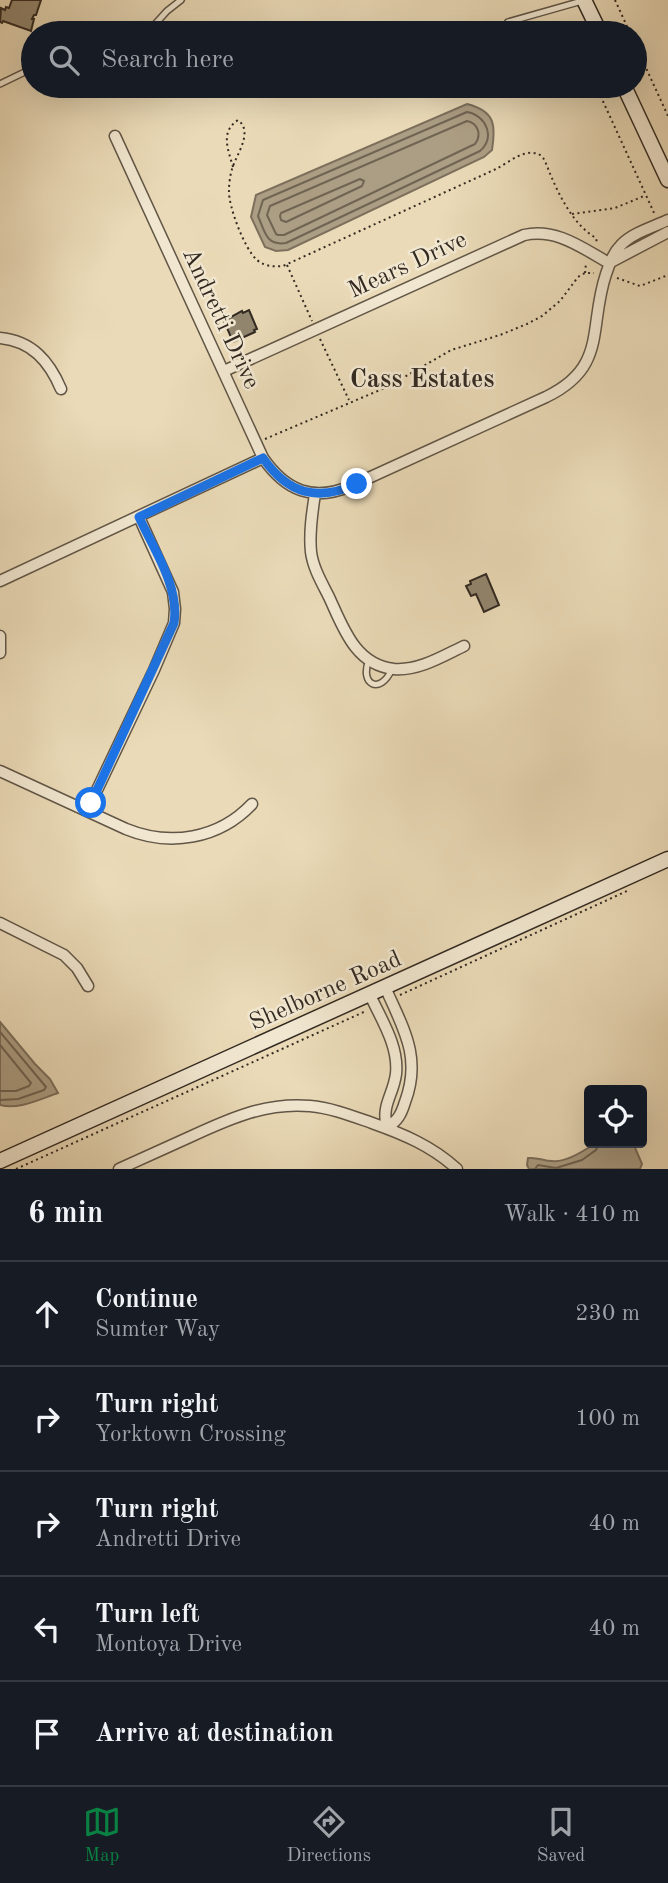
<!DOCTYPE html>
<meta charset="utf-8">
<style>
:root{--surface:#171b24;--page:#20242c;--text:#f1f3f6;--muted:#9ea1a6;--line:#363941;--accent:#0b8043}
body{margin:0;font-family:"Old Standard TT",serif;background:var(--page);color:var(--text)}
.controls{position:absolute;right:21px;bottom:21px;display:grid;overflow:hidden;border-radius:7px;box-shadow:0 7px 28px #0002}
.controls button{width:63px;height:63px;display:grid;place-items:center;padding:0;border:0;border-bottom:2px solid var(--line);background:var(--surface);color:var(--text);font:35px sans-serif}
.stop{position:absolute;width:21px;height:21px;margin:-16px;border:5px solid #1a73e8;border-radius:50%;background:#fff}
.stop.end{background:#1a73e8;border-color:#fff;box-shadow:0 2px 7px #0008}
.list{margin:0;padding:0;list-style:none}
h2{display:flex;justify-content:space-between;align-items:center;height:91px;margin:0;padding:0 28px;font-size:30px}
h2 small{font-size:23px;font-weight:400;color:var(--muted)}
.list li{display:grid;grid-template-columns:46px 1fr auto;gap:21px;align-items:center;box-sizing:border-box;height:105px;padding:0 28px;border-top:2px solid var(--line)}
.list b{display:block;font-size:26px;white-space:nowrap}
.list p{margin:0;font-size:23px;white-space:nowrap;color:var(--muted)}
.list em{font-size:23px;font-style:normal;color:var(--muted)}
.icon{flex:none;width:38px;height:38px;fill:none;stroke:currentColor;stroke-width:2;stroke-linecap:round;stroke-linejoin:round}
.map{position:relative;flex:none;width:668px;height:1169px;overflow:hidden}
.search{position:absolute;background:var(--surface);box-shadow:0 7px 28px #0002;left:21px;right:21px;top:21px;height:77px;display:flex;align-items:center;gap:18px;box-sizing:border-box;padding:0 24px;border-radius:38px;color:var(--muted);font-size:26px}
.sheet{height:616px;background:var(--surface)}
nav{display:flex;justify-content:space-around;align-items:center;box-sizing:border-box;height:98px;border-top:2px solid var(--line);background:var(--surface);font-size:19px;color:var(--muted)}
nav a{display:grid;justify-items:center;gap:4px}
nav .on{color:var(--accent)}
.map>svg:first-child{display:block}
.water{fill:#ac9e84;stroke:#7c705d;stroke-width:2}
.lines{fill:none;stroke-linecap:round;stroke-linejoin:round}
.shore{stroke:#706453;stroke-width:2}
.building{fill:#92866f;stroke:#332a22;stroke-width:2}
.lane-casing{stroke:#615647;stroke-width:8}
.street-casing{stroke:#615647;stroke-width:13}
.secondary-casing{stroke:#332a22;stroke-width:17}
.path{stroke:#332a22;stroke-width:2;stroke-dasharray:2 3.5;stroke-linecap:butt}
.lane{stroke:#f1e7d0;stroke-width:5}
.street{stroke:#f1e7d0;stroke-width:10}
.secondary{stroke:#f1e7d0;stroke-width:14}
.route{stroke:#1a73e8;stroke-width:9}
.labels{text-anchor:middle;stroke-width:5;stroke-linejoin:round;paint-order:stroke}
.street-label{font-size:24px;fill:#332a22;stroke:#f1e7d0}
.neighbourhood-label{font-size:26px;font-weight:bold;fill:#332a22;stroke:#f1e7d0}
</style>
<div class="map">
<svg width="668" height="1169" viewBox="0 0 668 1169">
<rect width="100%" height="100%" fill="#eadab7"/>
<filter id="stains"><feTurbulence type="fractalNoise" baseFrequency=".00286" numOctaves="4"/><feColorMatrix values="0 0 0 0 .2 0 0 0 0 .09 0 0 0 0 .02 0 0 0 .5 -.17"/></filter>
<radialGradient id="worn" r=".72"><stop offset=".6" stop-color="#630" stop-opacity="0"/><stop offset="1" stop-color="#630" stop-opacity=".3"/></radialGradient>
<path class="water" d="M467 104C495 111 496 125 492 150L484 157 288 250 276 251 265 247 251 217 256 195Z
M0 1022 35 1064 50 1079 58 1093C40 1099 19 1110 0 1105Z
M596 1143H633L642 1164 640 1169H529L527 1165 528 1158C539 1157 543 1161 552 1161 566 1163 585 1150 596 1143Z"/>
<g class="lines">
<path class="shore" d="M467 112C486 115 496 138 480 151L286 243C266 246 265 232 258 216L263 200Z
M467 121C478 123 482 135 475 144L284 235H278L276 234 267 215 270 206Z
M360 179 364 181 362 186 286 222 281 220 280 216 281 213Z
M0 1032 46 1087 44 1090 18 1099 0 1100
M0 1045 31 1083 29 1086 16 1091H0
M535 1169 538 1165 556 1168 582 1160 596 1150 599 1143"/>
</g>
<path class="building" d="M12 0H41L36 15H34L32 19H34L31 31 3 21 2 23 0 22 1 8 5 10 6 7 9 8Z
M249 310 257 329 254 330 255 332 233 342 224 321 242 311 243 313Z
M486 574 499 605 484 612 476 594 471 596 466 586 471 584 470 581Z"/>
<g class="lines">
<defs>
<path id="lane" d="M508 22 582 1
M147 33 167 11 181 0
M0 84 33 68
M369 660C359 684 380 696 392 669"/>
<path id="street" d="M115 136 263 458C286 491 313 502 351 486L546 397C608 367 588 328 606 274 610 263 613 253 621 245 632 233 653 227 668 220
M609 263 668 232
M0 338C32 341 49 361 61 389
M224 371 524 235C557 228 582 248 609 263
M315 494C312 513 309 533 311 552 313 568 322 583 329 597 343 627 355 665 394 669 419 671 443 656 464 646
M0 581 263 458
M0 636V653
M0 771 126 829C170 847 219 839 252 804
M87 811 154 670 174 623 175 609 173 592 139 517
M0 923 64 955 77 968 88 986
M385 987C403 1028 422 1057 405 1102 401 1115 398 1120 387 1128
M370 995C381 1019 399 1046 396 1074 393 1096 381 1105 387 1128
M119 1169C143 1158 168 1147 192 1136 231 1118 267 1102 310 1106 332 1108 352 1116 372 1123 403 1134 432 1146 457 1169"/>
<path id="secondary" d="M584 0 600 33
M624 86 668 180
M0 1161 668 859"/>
</defs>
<use href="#lane" class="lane-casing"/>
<use href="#street" class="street-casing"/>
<use href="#secondary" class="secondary-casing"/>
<path class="path" d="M615 0 630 33
M570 29 572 33
M635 44 668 116
M596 86 655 215
M233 167C228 149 220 132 238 120 254 132 236 155 232 169 230 176 229 184 229 190 228 206 245 250 257 260 264 266 273 267 283 266L496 169C510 162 526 146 542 156 546 162 548 169 551 176 561 199 574 225 596 238L597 243
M572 214 615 208 644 196
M287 265 312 321
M585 273 586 263
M617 278 640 286 668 275
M320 339 349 400
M265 439 387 387 451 350 500 335 527 324 542 316 560 301 578 277 585 273H594
M400 995 627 891
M16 1169 366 1011"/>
<use href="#lane" class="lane"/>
<use href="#street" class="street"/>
<use href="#secondary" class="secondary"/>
</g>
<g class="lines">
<path class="route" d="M91 803 174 623C180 587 153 548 139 517L263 458C288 494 317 502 357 484"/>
</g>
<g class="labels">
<g class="street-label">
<text transform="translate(407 264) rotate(-25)" y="8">Mears Drive</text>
<text transform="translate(222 318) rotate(65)" y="8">Andretti Drive</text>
<text transform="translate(325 990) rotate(-24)" y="8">Shelborne Road</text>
</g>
<g class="neighbourhood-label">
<text x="422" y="387">Cass Estates</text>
</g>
</g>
<rect width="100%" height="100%" filter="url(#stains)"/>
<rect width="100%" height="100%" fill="url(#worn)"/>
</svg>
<div class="controls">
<button><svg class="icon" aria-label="locate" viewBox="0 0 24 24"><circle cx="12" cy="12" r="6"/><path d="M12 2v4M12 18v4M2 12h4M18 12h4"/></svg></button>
</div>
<div class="stop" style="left:91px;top:803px"></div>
<div class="stop end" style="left:357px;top:484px"></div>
<div class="search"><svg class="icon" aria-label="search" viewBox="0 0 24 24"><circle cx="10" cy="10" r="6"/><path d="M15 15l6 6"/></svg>Search here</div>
</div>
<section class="sheet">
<h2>6 min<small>Walk · 410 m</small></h2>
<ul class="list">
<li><svg class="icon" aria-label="ahead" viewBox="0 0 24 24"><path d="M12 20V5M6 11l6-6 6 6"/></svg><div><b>Continue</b><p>Sumter Way</p></div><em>230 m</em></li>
<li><svg class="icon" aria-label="right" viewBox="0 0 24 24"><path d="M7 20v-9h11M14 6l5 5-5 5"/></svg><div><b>Turn right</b><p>Yorktown Crossing</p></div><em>100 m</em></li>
<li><svg class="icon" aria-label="right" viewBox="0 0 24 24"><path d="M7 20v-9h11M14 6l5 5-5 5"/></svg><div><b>Turn right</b><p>Andretti Drive</p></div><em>40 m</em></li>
<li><svg class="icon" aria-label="left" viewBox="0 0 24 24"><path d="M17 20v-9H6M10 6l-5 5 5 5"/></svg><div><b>Turn left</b><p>Montoya Drive</p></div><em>40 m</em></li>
<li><svg class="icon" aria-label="arrive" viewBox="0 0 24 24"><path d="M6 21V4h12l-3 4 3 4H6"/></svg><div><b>Arrive at destination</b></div></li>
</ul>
</section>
<nav>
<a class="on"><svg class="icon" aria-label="map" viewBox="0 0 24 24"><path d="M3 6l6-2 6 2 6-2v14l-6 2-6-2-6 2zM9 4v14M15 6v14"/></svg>Map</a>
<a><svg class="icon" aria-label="directions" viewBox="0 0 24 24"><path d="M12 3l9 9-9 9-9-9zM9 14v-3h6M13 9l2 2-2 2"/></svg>Directions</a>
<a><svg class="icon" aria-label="saved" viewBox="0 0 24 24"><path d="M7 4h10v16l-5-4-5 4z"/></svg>Saved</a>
</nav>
